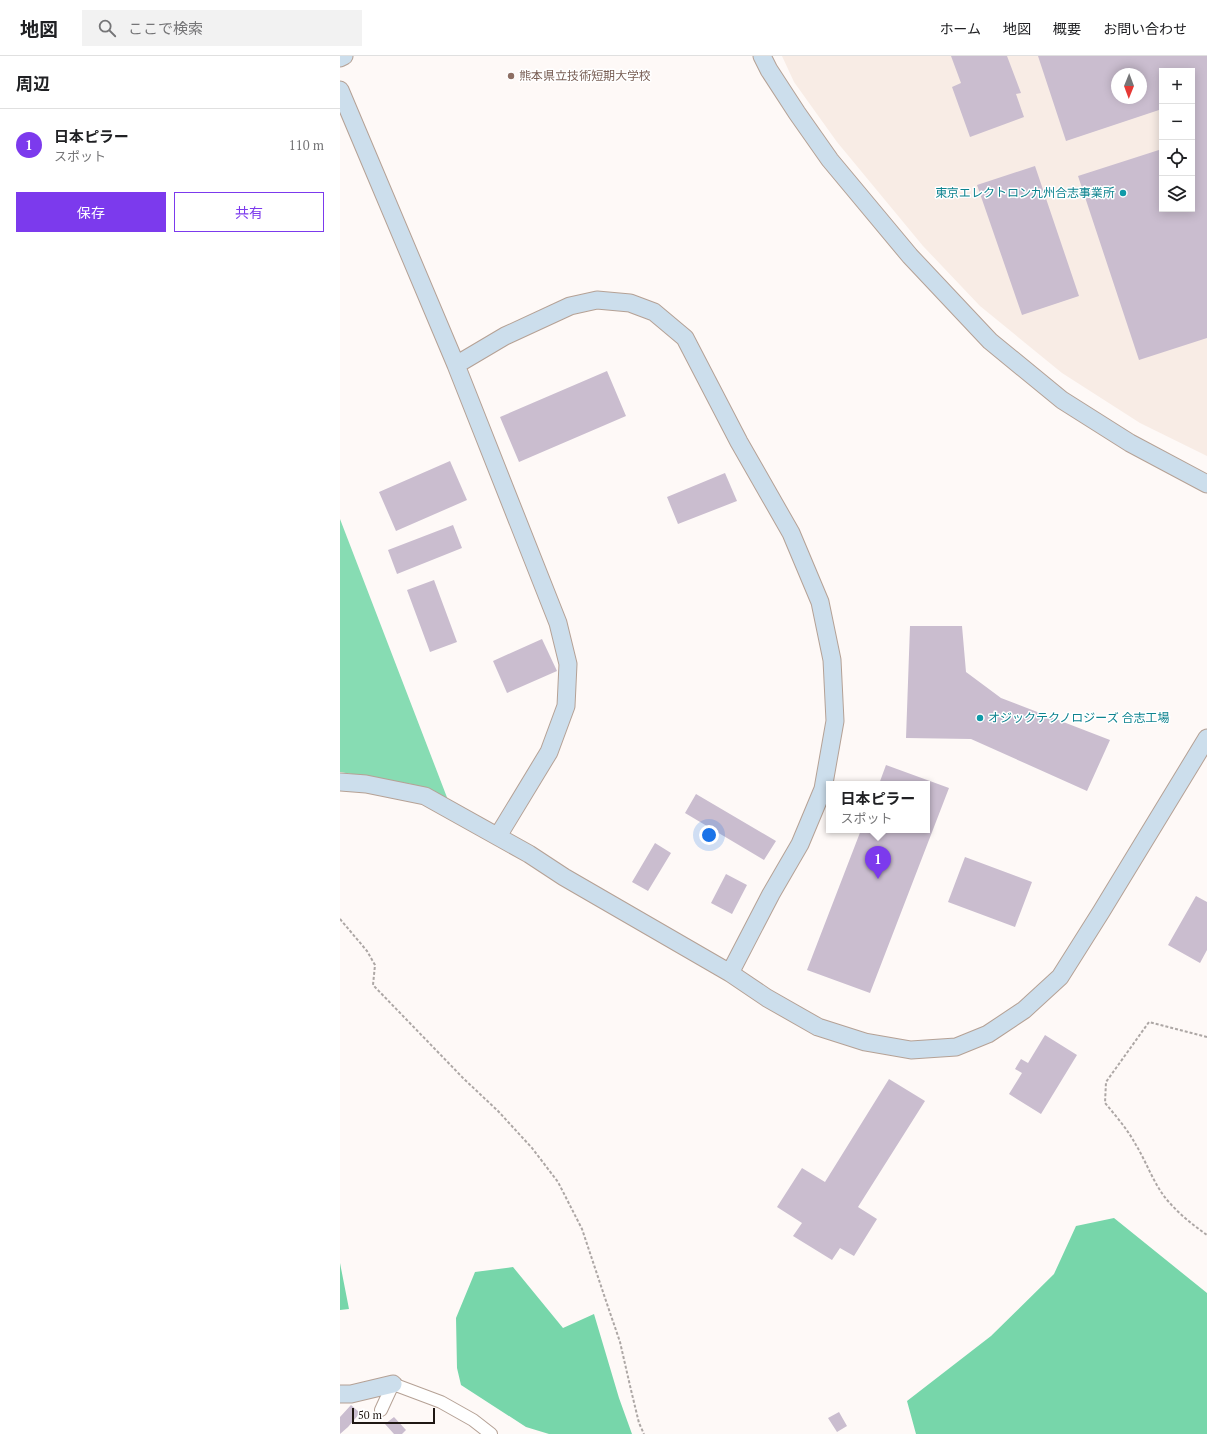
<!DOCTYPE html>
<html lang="ja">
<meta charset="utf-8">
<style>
:root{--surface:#fff;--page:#f2f2f2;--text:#202124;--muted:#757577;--line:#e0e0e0;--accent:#7c3aed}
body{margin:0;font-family:"PT Serif","Noto Sans JP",serif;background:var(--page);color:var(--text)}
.controls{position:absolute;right:12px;top:12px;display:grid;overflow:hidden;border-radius:0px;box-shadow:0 2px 10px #0003}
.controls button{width:36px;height:36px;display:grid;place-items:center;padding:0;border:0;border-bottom:1px solid var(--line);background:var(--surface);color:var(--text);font:20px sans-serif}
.compass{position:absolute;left:771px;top:12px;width:36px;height:36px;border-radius:50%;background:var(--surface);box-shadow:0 2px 10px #0003;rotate:181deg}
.scale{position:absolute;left:12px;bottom:10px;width:83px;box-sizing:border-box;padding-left:4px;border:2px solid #1f1713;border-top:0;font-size:11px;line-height:14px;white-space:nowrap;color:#1f1713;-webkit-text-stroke:3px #fff;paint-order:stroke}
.you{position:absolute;left:369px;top:779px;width:14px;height:14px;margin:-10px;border:3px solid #fff;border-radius:50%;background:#1a73e8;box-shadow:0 0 0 6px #1a73e833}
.badge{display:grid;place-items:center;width:26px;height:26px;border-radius:50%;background:var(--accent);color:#fff;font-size:13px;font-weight:700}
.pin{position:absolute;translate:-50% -33px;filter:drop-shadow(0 1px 2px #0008)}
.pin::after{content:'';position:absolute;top:21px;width:14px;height:12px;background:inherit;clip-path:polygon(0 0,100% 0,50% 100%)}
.popup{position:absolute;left:486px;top:725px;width:104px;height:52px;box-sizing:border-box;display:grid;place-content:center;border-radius:0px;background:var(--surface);filter:drop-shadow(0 1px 3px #0005);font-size:13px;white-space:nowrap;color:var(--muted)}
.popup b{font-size:15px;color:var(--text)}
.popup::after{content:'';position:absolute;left:50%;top:100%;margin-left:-8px;border:8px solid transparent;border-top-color:var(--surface)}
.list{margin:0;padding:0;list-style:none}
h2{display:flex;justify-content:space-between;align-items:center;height:52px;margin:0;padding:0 16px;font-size:17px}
h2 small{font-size:13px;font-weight:400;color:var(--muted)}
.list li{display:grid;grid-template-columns:26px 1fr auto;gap:12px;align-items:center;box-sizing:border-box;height:72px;padding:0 16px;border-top:1px solid var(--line)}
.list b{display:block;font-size:15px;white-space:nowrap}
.list p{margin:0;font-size:13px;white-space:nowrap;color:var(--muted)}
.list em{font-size:13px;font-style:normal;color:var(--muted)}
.actions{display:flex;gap:8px;padding:12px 16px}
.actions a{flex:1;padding:9px 0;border:1px solid var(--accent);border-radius:0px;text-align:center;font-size:14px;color:var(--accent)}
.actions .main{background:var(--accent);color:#fff}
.icon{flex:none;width:22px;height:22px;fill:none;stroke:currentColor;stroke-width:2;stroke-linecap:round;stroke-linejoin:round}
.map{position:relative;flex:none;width:867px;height:1378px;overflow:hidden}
header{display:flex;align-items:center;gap:24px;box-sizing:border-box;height:56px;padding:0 20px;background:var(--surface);border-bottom:1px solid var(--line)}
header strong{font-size:19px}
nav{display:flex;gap:22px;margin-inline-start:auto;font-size:14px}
.search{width:280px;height:36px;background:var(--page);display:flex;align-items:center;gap:10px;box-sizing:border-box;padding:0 14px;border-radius:0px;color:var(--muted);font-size:15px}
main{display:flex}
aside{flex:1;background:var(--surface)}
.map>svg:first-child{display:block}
.built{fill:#f8ece5;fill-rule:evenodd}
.green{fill:#87dcb3}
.forest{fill:#77d6aa}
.building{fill:#cabdcf;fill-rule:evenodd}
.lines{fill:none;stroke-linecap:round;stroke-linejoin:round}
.street-casing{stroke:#b5a195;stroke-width:14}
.secondary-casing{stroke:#b5a195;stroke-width:19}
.path{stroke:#ada7a5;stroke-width:2;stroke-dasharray:3 2;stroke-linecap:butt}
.street{stroke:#fff;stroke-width:12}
.secondary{stroke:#ccdeec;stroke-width:17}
.education-dot{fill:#8d6e63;stroke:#fff;stroke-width:1.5}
.culture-dot{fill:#0f9aa8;stroke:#fff;stroke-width:1.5}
.labels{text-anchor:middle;stroke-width:3;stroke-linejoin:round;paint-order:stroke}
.education-label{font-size:12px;fill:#785e54;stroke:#fff;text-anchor:start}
.culture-label{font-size:12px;fill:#0d838f;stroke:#fff;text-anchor:end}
</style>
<header>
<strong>地図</strong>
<div class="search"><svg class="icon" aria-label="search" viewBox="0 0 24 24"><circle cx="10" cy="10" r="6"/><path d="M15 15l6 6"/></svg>ここで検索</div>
<nav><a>ホーム</a><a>地図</a><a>概要</a><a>お問い合わせ</a></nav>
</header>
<main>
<aside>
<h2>周辺<small></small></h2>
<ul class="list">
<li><span class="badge">1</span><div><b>日本ピラー</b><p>スポット</p></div><em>110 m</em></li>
</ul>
<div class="actions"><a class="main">保存</a><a>共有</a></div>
</aside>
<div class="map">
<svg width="867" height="1378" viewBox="0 0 867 1378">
<rect width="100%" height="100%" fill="#fef9f7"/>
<path class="built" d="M442 0H867V400L800 367 722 317 640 250 583 190 497 86 454 26ZM822 15H852V153H822ZM777 18H801V42H777Z"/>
<path class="green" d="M0 463 108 744 71 728 0 716Z"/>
<path class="forest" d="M774 1162 867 1237V1378H576L567 1345 651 1280 714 1218 736 1170Z
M0 1207 9 1253 0 1254Z
M173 1211 223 1272 254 1258 279 1342 292 1378H209L186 1371 121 1329 117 1312 116 1262 135 1216Z"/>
<path class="building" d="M611 0H667L681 37 676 38 684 61 630 81 612 31 621 27Z
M698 0H867V282L799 304 738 120 822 93V153H852V15H822V53L726 85ZM777 18H801V42H777Z
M695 110 739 240 682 259 637 129Z
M267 315 286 360 179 406 160 361Z
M110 405 127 444 56 475 39 436Z
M385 417 397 445 338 468 327 441Z
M113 469 122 492 57 518 48 494Z
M94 524 117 586 90 596 67 534Z
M570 570H622L626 616 661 642 770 684 747 735 631 683 566 682Z
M202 583 217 615 167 637 153 605Z
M546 709 609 732 530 937 467 914 521 774H587V728H539Z
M356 738 436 785 424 804 345 757Z
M315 787 331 797 308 835 292 826Z
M625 801 692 826 675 871 608 846Z
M386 818 407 829 392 858 371 847Z
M856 840 867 846V894L860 907 828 889Z
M705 979 737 999 701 1058 669 1038 682 1017 675 1013 681 1003 688 1007Z
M549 1023 585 1045 518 1151 537 1163 514 1200 500 1192 492 1204 453 1180 462 1167 437 1151 462 1112 485 1126Z
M11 1349 20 1357 8 1371 0 1378V1361Z
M499 1356 507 1370 497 1376 488 1362Z
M54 1361 66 1374 62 1378H54L45 1368Z"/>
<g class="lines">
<defs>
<path id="street" d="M41 1354 53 1328 101 1346 133 1364 151 1378"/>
<path id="secondary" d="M422 0 429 14 457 57 490 104 570 200 650 285 722 344 790 387 867 428
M0 2 4 0
M0 34 116 309 218 567 228 608 226 650 209 696 158 780
M116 309 165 280 230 250 257 244 290 247 314 256 345 282 399 386 451 477 480 546 492 604 495 665 483 733 460 788 431 838 390 917
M0 726 26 728 85 740 189 798 224 821 390 917 427 942 478 971 525 986 571 994 616 991 648 978 684 954 720 921 761 856 867 682
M0 1338H11L53 1328"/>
</defs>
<use href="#street" class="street-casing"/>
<use href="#secondary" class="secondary-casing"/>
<path class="path" d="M0 863 27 895 35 909 33 929 124 1023 158 1055 192 1092 218 1126 242 1173 265 1242 280 1286 291 1334 299 1367 304 1378
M867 981 809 966 766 1026 765 1047C776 1060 788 1074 796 1089 807 1107 814 1129 828 1145 839 1158 853 1169 867 1179"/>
<use href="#street" class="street"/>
<use href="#secondary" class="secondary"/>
</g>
<circle class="education-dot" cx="171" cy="20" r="4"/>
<g class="culture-dot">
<circle cx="783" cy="137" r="4"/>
<circle cx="640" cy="662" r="4"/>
</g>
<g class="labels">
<g class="education-label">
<text x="179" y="24">熊本県立技術短期大学校</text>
</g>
<g class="culture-label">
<text x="775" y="141">東京エレクトロン九州合志事業所</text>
<text x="648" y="666" text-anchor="start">オジックテクノロジーズ 合志工場</text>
</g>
</g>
</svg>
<div class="controls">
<button>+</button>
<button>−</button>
<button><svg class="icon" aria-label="locate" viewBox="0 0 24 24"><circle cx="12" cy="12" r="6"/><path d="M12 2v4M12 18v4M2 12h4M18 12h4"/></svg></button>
<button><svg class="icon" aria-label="layers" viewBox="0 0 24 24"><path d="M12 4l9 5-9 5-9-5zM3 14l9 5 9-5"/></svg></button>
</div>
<svg class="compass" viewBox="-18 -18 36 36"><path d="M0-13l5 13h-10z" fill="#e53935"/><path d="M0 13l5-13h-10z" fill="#757577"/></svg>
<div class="scale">50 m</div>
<div class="you"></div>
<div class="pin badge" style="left:538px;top:823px">1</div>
<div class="popup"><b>日本ピラー</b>スポット</div>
</div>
</main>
